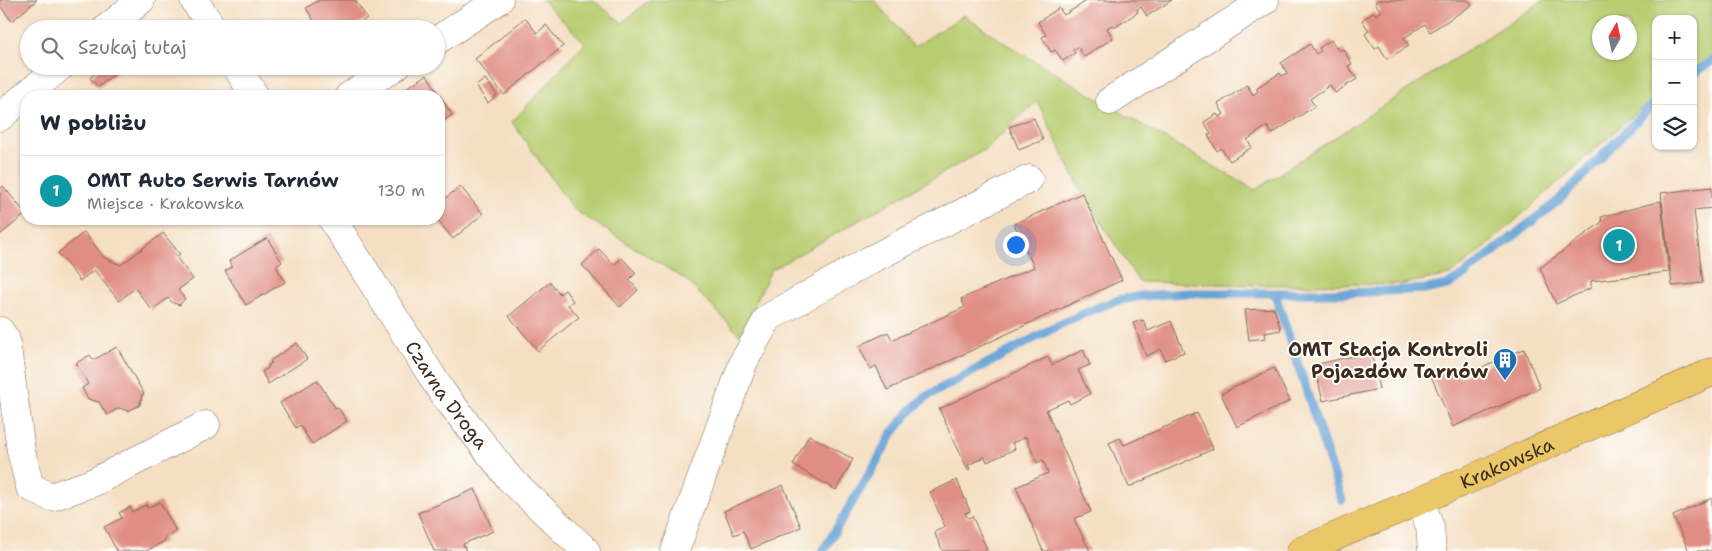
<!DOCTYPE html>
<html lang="pl">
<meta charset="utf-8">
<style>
:root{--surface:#fff;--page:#f6f6f7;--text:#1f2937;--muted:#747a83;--line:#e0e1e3;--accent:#2563eb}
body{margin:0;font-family:"Shantell Sans",sans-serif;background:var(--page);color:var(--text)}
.controls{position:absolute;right:15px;top:15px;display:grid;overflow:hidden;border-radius:10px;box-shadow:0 1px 4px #0004}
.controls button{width:45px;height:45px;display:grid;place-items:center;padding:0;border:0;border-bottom:1px solid var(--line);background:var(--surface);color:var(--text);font:25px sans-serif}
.compass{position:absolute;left:1592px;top:15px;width:45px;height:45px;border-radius:50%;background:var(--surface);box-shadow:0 1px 4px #0004;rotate:9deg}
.you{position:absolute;left:1015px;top:244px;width:18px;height:18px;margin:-12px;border:4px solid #fff;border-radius:50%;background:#1a73e8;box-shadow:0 0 0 8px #1a73e833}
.badge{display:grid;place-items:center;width:32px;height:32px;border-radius:50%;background:var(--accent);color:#fff;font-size:16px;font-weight:700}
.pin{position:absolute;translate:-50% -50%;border:2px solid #fff;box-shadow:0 1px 5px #0006}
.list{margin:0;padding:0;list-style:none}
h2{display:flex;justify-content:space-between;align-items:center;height:65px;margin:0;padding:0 20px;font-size:21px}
h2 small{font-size:16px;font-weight:400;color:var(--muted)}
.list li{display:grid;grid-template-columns:32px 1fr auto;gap:15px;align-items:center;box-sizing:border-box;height:70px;padding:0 20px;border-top:1px solid var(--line)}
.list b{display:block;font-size:19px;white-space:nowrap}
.list p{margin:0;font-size:16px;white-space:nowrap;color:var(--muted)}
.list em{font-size:16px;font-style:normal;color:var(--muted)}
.icon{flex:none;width:28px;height:28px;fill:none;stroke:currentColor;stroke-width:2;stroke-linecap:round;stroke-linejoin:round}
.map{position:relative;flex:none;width:1712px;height:551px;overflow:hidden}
.search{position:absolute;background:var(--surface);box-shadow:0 1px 4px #0004;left:20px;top:20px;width:425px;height:55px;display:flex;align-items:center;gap:12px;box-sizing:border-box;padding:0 18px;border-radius:28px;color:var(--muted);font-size:19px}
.panel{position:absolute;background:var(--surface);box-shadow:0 1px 4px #0004;left:20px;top:90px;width:425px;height:135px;border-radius:20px}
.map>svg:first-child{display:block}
.green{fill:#b8cd71;stroke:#7a7c48;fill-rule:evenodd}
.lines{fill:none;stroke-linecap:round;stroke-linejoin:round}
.stream{stroke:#66a3d7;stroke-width:9}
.building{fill:#e08e85}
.minor-casing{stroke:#7c6958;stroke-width:29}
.major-casing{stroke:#7c6958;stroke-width:29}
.minor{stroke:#fff;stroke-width:28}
.major{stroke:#eac769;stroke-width:28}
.labels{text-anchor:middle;stroke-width:4;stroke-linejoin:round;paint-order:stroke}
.poi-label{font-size:19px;font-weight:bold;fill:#3b2a1e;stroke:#fdfcf7;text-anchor:end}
.street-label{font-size:19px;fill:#3b2a1e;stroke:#fdfcf7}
</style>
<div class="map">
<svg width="1712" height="551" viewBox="0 0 1712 551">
<rect width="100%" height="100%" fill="#fdfcf7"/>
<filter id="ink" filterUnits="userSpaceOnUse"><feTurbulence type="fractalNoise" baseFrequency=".02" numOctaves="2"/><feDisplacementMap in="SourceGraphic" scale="10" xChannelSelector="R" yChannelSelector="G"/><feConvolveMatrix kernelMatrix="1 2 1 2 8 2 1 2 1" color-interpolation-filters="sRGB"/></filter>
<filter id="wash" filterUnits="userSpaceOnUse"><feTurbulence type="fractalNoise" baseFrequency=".0096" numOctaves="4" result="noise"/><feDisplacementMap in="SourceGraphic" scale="20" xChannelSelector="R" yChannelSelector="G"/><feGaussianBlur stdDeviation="1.12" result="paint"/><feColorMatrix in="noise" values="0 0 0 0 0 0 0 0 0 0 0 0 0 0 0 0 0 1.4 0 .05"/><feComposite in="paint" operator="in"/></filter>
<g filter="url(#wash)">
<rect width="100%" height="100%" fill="#f5dfc3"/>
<path class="green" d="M542 0H593L622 23 649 0H874L914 47 964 15 1006 44 1137 122 1255 190 1544 0H1712V58L1693 71V19H1656V98L1639 110 1482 250 1450 275 1403 284 1259 285 1139 282 1079 187 1037 101 984 150 771 270 740 335 686 280 573 209 512 122 585 43ZM1600 22H1630V52H1600Z"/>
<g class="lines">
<path class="stream" d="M1693 74 1712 61
M1275 294 1342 500
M823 551 877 461 893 432 913 408 927 396 1059 325 1096 308 1119 300 1142 296 1187 293H1346L1428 289 1448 285 1464 275 1558 201 1656 101"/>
</g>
<g id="blocks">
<path class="building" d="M0 0H37L12 21 0 6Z
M319 0H355L367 18 350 29H319L306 8Z
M1084 0H1172L1147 16 1141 7 1137 10 1138 12 1114 28 1112 25 1107 28 1113 38 1084 57 1078 47 1073 50 1075 53 1063 61 1055 50 1051 52 1042 37 1046 35 1038 22 1059 8 1064 15 1085 2Z
M1379 0H1468L1472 5 1430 32 1425 24 1404 38 1409 46 1387 59 1379 46 1375 49 1365 34 1369 31 1362 20 1374 12 1376 15 1381 12 1375 2Z
M525 18 537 33 546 25 563 46 504 95 475 59Z
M1331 40 1339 51 1343 49 1352 64 1348 66 1357 79 1335 93 1330 85 1310 99 1315 106 1272 134 1267 126 1247 140 1252 147 1230 161 1221 148 1217 151 1208 135 1211 133 1204 122 1217 114 1219 117 1224 114 1218 104 1247 85 1253 95 1258 91 1256 88 1280 73 1282 76 1287 73 1281 63 1310 44 1316 54 1321 51 1319 48Z
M99 66H125L98 87 90 78 97 72Z
M427 75 452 115 439 124V96H393Z
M485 79 497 95 488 103 476 86Z
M1034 118 1043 140 1019 150 1009 127Z
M3 186 26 214 0 235V189Z
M460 186 483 214 453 239 437 219H439V204Z
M1712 187V208L1694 210 1703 283 1672 286 1661 193Z
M1082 193 1122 280 887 390 876 366 870 369 859 346 888 332 892 340 965 307 961 299 1034 267 1014 224Z
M1661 201 1669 272 1591 281V288L1556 304 1540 268 1602 222 1601 217Z
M84 232 105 258 121 265 163 233 180 254 176 257 193 279 178 290 185 299 180 304V305L173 303 168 298 152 310 135 288 119 301 94 270 80 281 58 253Z
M267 238 282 262 276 266 285 282 246 305 225 271 232 267 229 261Z
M599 249 614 265 622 258 636 273 629 280 638 290 620 307 582 265Z
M550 282 560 294 565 290 573 301 568 305 579 317 538 351 509 316Z
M1274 308 1281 330 1265 333 1266 338 1249 340 1245 310Z
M1143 320 1148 331 1171 321 1184 352 1165 360 1161 349 1146 356 1133 323Z
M297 343 307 359 268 384 262 372 269 367 268 365 272 363 270 361Z
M117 347 144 394 142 395 140 405 128 411 119 408 107 415 99 402 88 399 82 388 88 384 76 363 90 355 93 360Z
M1524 349 1540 388 1453 427 1431 376 1454 366 1459 377Z
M1083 350 1090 365 1078 370 1090 394 1070 404 1068 400 1046 410 1091 512 1074 519 1090 551H1043L1016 487 1048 473 1043 460 1037 463 1026 437 1012 443 1015 449 987 462 985 457 968 465 970 469 968 470 939 409 1048 357 1052 365Z
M1371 352 1379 389 1323 401 1314 365Z
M1274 368 1290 401 1237 427 1221 394Z
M317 380 336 409 338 408 347 421 312 444 300 425 296 428 280 403Z
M1197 413 1213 449 1129 487 1109 443 1120 438 1124 445Z
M809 435 853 459 836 490 793 465Z
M957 480 970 511 965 513 968 518 972 516 987 549 982 551H943L934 532 945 527 930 492Z
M783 485 801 527 751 549 743 531 734 535 724 511Z
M475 489 493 531 463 544 466 551H434L418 513Z
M1712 498V551H1689L1673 516Z
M160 502 176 531 164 538 165 541 146 551H117L104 527 122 518 119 513 130 507 132 512 146 505 147 508Z"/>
</g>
</g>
<g filter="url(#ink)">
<use href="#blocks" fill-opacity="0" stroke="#7c6958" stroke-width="1"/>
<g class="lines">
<defs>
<g id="minor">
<path d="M194 0 213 29"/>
<path d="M106 29 141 0"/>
<path d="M436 41 499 0"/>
<path d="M236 66 255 96"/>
<path d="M349 96 396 66"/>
<path d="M1110 101 1265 0"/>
<path d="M0 117 61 66"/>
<path id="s1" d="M332 219 442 392 509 478 586 551"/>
<path d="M0 331 6 340 21 451 30 487 51 497 92 483 206 425"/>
<path d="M1420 500 1430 527 1432 551"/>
<path d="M675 551 744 361 768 318 870 260 1029 179"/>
</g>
<g id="major">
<path id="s2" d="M1301 551 1484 473 1712 372"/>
</g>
</defs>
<use href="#minor" class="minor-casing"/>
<use href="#major" class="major-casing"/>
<use href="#minor" class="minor"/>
<use href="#major" class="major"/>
</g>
</g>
<defs>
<symbol id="building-pin" viewBox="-11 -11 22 30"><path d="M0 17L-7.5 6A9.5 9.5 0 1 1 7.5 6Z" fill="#1f6fb2" stroke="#fdfcf7"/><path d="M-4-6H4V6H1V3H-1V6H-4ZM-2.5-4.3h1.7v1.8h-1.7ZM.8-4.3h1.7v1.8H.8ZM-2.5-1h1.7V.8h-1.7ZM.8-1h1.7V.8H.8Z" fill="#fff"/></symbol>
</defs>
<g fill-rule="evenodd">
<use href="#building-pin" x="1491" y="346" width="28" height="38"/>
</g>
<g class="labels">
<g class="poi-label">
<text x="1488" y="356">OMT Stacja Kontroli<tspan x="1488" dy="22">Pojazdów Tarnów</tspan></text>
</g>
<g class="street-label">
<text dy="7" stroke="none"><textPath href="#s1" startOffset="210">Czarna Droga</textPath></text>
<text dy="7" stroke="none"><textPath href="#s2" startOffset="224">Krakowska</textPath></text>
</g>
</g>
</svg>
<div class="controls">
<button>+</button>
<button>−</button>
<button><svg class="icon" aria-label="layers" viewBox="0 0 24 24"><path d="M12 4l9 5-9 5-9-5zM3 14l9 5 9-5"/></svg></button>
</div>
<svg class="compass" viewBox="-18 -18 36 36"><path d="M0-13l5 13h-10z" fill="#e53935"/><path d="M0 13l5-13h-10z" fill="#747a83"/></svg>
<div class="you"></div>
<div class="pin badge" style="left:1619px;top:245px;background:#0f9aa8">1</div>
<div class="search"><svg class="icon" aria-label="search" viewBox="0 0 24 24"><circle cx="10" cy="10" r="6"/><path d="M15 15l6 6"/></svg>Szukaj tutaj</div>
<section class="panel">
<h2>W pobliżu<small></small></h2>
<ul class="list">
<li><span class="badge" style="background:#0f9aa8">1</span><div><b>OMT Auto Serwis Tarnów</b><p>Miejsce · Krakowska</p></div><em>130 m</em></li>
</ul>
</section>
</div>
